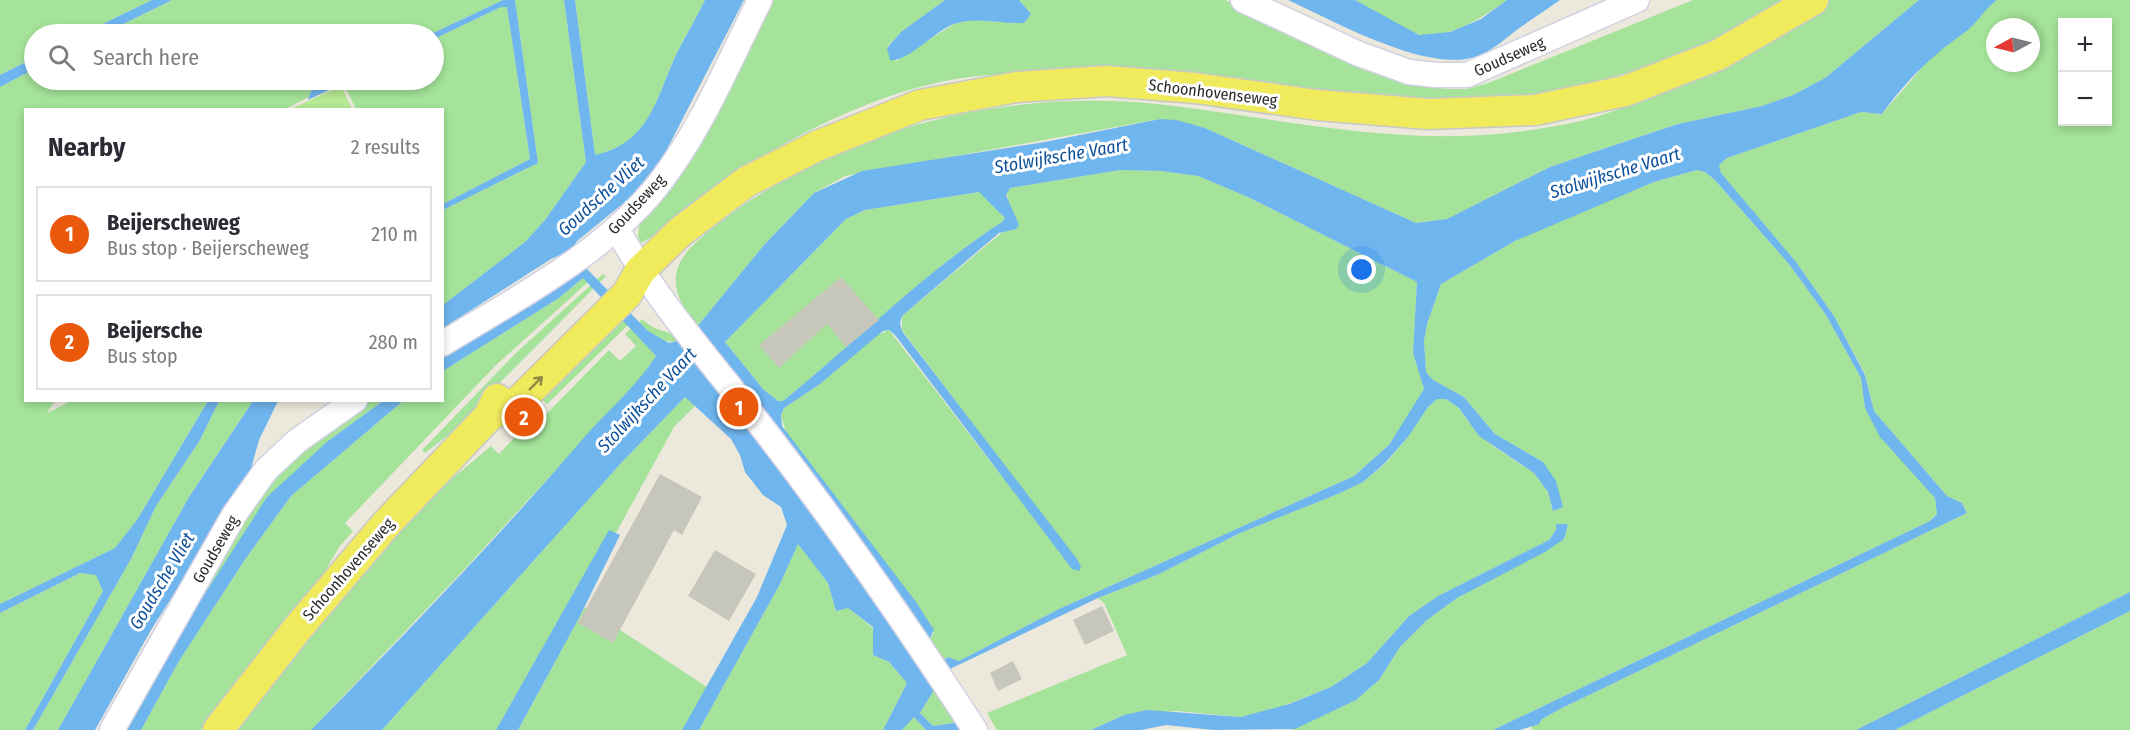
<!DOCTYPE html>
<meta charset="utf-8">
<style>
:root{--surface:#fff;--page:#f2f2f3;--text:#2b2b33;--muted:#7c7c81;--line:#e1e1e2;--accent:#ea580c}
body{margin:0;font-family:"Fira Sans Condensed",sans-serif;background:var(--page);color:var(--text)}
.controls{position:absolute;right:18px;top:18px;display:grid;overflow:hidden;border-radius:0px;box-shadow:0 3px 9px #0003}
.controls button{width:54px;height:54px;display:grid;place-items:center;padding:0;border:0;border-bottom:2px solid var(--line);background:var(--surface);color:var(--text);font:30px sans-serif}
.compass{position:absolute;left:1986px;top:18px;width:54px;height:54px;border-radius:50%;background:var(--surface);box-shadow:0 3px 9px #0003;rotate:263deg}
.you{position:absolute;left:1362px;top:270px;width:21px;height:21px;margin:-15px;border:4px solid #fff;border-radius:50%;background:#1a73e8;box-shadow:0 0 0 9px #1a73e833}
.badge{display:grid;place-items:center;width:39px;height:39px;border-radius:50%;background:var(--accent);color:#fff;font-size:20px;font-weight:700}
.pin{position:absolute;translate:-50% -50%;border:3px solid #fff;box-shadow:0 2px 6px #0006}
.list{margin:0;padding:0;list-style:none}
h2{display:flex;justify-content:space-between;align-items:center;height:78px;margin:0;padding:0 24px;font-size:26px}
h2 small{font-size:20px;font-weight:400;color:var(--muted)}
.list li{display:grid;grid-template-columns:39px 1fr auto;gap:18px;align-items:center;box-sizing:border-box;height:96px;margin:0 12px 12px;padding:0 12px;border:2px solid var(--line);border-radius:0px}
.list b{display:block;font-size:22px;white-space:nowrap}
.list p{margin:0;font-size:20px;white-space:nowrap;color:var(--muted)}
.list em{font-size:20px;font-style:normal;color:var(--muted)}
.icon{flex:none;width:33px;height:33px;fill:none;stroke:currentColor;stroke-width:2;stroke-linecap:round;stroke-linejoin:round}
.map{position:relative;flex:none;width:2130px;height:730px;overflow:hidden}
.search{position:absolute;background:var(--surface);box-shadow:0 3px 9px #0003;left:24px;top:24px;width:420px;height:66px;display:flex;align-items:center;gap:15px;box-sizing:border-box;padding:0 21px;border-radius:33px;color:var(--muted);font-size:22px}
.panel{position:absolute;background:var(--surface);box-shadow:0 3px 9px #0003;left:24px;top:108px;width:420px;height:294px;border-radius:0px}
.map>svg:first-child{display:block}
.green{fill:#a4e399;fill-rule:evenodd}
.pitch{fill:#b6ea94}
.water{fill:#6fb5ee;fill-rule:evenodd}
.building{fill:#c7c6bb}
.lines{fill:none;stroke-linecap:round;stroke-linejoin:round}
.minor-casing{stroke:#d1d1e3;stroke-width:27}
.major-casing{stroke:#c8c8c8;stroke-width:33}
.minor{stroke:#fff;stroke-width:24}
.major{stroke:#f0ea5d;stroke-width:30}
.oneway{stroke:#8d8a44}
.labels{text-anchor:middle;stroke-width:6;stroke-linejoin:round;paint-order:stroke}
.street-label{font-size:16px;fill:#2a2a2a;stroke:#fff}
.water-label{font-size:18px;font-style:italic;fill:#0d509b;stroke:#fff}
</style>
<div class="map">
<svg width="2130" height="730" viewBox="0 0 2130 730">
<rect width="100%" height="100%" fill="#ece8dc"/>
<path class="green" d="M0 0H152L82 34H34V58L0 75Z
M172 0H503L431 34H103Z
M515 0H564L586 162 545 220 525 242 443 305V210L538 163Z
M575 0H705C696 19 684 38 675 57 655 101 649 144 595 155Z
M763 0H945L901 32 887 47 896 61 954 24 970 20 1024 23 1031 14 1019 0H1225L1385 77 1446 89H1467L1491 82 1693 0H1782L1732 32 1651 67 1532 97 1403 102 1019 73C1003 74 986 75 969 77 880 89 788 137 714 187 689 204 668 229 641 243L638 237 640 218Z
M1355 0H1507C1487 15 1443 43 1417 34 1396 27 1374 11 1355 0Z
M1829 0H1919L1825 78 1793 95 1762 106 1678 124 1591 153 1550 167 1447 219 1416 223 1205 128 1160 119 845 176 814 193 764 245 696 328C660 277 675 257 719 223 848 124 1014 86 1175 106 1284 120 1397 145 1507 133 1541 129 1576 124 1608 113 1639 103 1667 87 1696 72 1736 52 1776 31 1816 10Z
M1997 0H2130V592L1856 730H1533L1531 725 1539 724 1542 719 1562 708 1967 513 1962 503 1947 496 1874 411 1865 374 1834 316 1796 262 1720 173 1719 165 1727 158 1861 112 1882 114 1933 55 1953 38 1965 32 1985 8ZM2062 22H2108V122H2062ZM1995 27H2031V63H1995Z
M507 6 530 159 443 204 442 110 356 109 343 83 350 80H434V39L501 7Z
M34 69V80H336L311 91 309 97 285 109 26 110V400L55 401 47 413 71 401H208L137 520 115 548 0 604V87Z
M1120 170 1161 171 1198 176 1248 197 1417 282 1413 353 1424 388 1421 396 1389 445 1354 476 1059 609 959 661 948 657 944 660 930 638 934 633 786 432 781 415 784 408 820 384 877 335 889 330 993 465 1081 567 902 330V316L1006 229 1009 203 1006 191 1010 188Z
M1697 170 1705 172 1714 179 1789 264 1826 315 1861 378 1865 408 1935 498 1937 514 1930 521 1493 730H1291L1356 700 1379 680 1400 647 1427 620 1457 598 1564 539 1568 524 1556 530 1549 540 1438 596 1409 616 1367 663 1331 687 1270 711 1241 717 1177 711 1124 715 1091 730H997L987 713 1127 655 1104 603 1098 598 1157 575 1240 533 1338 494 1363 482 1385 464 1408 437 1428 407 1437 399H1446L1459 408 1467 420 1493 446 1534 473 1548 492 1553 511 1543 462 1495 434 1464 397 1433 380 1426 372 1424 341 1427 324 1441 284 1515 241 1551 224 1654 182Z
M980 192 1005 218 1002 222C923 273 856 343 783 401H778L763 389 725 342 846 219 865 210Z
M603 274 606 276 591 291 447 436 425 453 422 450 517 352Z
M584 277 588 282 496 365 345 523 353 531 339 547 316 587 203 730H141L179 661 246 558 291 496 403 401 442 400 443 371 559 298Z
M618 314 628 325 547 404 541 398Z
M642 319C659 335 671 329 684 339 662 346 654 338 639 322Z
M631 328 656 356 646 372 461 573 311 730H232L376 553 442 487 491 446 499 454 518 434 523 438 609 350 620 361 636 346 625 334Z
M685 397 696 405 674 427 616 533 609 531 496 730H382L623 461Z
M219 401H253L189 497 58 730H33L131 559 156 506 200 440Z
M367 401H383L328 441 172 645C209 577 244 504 301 451 321 432 345 417 367 401Z
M798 543 828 583 836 611 848 608 873 628V655L889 662 907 683 883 730H699L780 584Z
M80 573 96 574 103 591 25 730H0V613Z
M585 607 707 687 682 730H518Z
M2130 611V730H1895Z
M934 690 961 722 933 726 920 713Z
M914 717 926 730H902Z"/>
<path class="pitch" d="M341 86 352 109H291Z"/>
<path class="water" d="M152 0H172L103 34H82Z
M503 0H515L538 163 443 210V204L530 159 507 7H501L434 39V34H431Z
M564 0H575L595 155C648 144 656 100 675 57 684 38 696 19 705 0H744L665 153 650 176 631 197 577 241 571 250 551 259 443 328V305L525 242 545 220 586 162Z
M945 0H1019L1031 14 1024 23C1001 24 976 16 954 24 936 30 907 63 890 60L887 48 901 32Z
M1288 0H1355L1419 35 1450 32 1481 19 1507 0H1560C1546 10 1532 19 1518 29 1503 40 1491 53 1471 58 1421 70 1334 21 1288 0Z
M1919 0H1997C1984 9 1977 24 1964 33 1931 56 1907 80 1882 114L1861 112 1727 158 1719 165 1721 173 1796 262 1834 316 1865 375 1874 411 1947 496 1962 503 1967 513 1562 708 1542 719 1539 724 1520 730H1493L1930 521 1937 514 1935 498 1880 437 1865 408 1861 378 1826 315 1789 264 1714 179 1705 172 1697 170 1654 182 1515 241 1441 284 1427 324 1424 341 1426 372 1433 380 1464 397 1495 434 1543 462 1556 481 1563 507 1553 511 1548 492 1534 473 1479 436 1459 408 1446 399H1437L1428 407 1408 437 1384 464 1363 482 1338 494 1240 533 1157 575 1098 598 950 669 944 660 948 657 959 661 1059 609 1354 476 1389 445 1424 389 1413 353 1417 282 1248 197 1198 176 1161 171 1120 170 1010 188 1006 195 1019 225 1016 229 999 233 902 316 900 323 902 331 1077 559 1081 567 1079 571 1072 569 895 335 889 330 883 331 820 384 784 408 781 415 782 426 916 602 934 630 930 638 737 374 717 355 703 365C781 473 867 575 934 690L920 713 933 726 961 722 966 730H926L914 717 902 730H883L907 683 889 662 873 655V627L848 608 836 611 828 583 798 544 780 584 699 730H682L757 597 787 525 781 507 763 495 745 472 740 455 731 439 685 397 623 461 382 730H311C403 636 495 541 581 441 605 413 636 387 656 356L583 278 559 298 443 371V358C474 335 566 293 583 265L648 331 669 343 684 339 696 328 764 245 814 193 862 171 1045 142 1160 119 1176 120 1205 128 1416 223 1447 219 1550 167 1591 153 1678 124 1762 106 1793 95 1825 78ZM979 192 1005 218 1002 222C923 273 856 342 783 401H778L763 389 725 342 846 219 865 210Z
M34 58V69L0 87V75Z
M336 80H350L308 100 311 91Z
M208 401H219L200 440 156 506 131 559 33 730H25L103 591 96 575 80 573 0 613V604L115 548 137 520Z
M253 401H278L259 440 249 476 151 630 95 730H58L189 497Z
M383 401H403L291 496 246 558 179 661 141 730H125L172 645 267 497 328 441Z
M1556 524H1568L1564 539 1545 552 1457 598 1427 620 1400 647 1379 680 1356 700 1295 729 1214 730 1166 725 1141 730H1091L1124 715 1147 710 1241 717 1289 704 1331 687 1367 663 1409 616 1438 596 1549 540 1556 530Z
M609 530 620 535 579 618 518 730H496Z
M2130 592V611L1895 730H1856Z"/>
<path class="building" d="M841 277 879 320 846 347 827 324 779 368 759 345Z
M660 474 702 497 682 535 674 530 613 643 578 623Z
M715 550 756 574 729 621 688 596Z
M1102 606 1114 631 1085 645 1073 620Z
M1013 661 1022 679 998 691 990 673Z"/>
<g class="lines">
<defs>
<path id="minor" d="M1243 0 1359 54 1409 72 1436 75H1467L1637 0
M617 229C657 302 714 365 765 431 840 528 908 627 975 730
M442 344C517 298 608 251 661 181 703 126 729 61 760 0
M112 730 234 515 266 470 297 441 355 400"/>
<path id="major" d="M489 416 519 401 627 294 640 271 680 232 746 182 817 146 920 105 1017 87 1106 81 1195 88 1317 105 1428 114 1535 110 1625 91 1718 55 1813 0
M218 730 297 629 387 523 489 416 497 399"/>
</defs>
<use href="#minor" class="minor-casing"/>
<use href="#major" class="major-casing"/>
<use href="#minor" class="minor"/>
<use href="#major" class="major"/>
</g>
<defs><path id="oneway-shaft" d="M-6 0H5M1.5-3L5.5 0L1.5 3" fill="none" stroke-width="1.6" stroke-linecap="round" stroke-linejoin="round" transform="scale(1.5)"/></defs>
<use class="oneway" href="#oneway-shaft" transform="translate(536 383) rotate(-45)"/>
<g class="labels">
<g class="street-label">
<text transform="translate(1509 56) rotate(-24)" y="6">Goudseweg</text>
<text transform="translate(1213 92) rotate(7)" y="6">Schoonhovenseweg</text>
<text transform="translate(636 204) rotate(-47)" y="6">Goudseweg</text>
<text transform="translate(215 549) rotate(-60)" y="6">Goudseweg</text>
<text transform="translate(348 569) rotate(-49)" y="6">Schoonhovenseweg</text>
</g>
<g class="water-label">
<text transform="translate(1061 156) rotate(-10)" y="6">Stolwijksche Vaart</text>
<text transform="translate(1615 173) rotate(-17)" y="6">Stolwijksche Vaart</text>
<text transform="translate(601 196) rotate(-42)" y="6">Goudsche Vliet</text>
<text transform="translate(647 400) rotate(-47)" y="6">Stolwijksche Vaart</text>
<text transform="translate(162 581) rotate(-59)" y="6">Goudsche Vliet</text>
</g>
</g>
</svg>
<div class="controls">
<button>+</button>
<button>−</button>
</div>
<svg class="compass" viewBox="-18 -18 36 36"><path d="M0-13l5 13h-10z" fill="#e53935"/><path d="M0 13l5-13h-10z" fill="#7c7c81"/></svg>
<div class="you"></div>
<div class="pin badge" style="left:739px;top:407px">1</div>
<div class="pin badge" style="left:524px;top:417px">2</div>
<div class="search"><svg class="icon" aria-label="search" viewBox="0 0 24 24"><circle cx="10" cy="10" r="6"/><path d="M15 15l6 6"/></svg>Search here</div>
<section class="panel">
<h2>Nearby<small>2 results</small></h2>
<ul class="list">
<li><span class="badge">1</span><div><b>Beijerscheweg</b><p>Bus stop · Beijerscheweg</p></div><em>210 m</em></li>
<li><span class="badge">2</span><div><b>Beijersche</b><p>Bus stop</p></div><em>280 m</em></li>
</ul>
</section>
</div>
